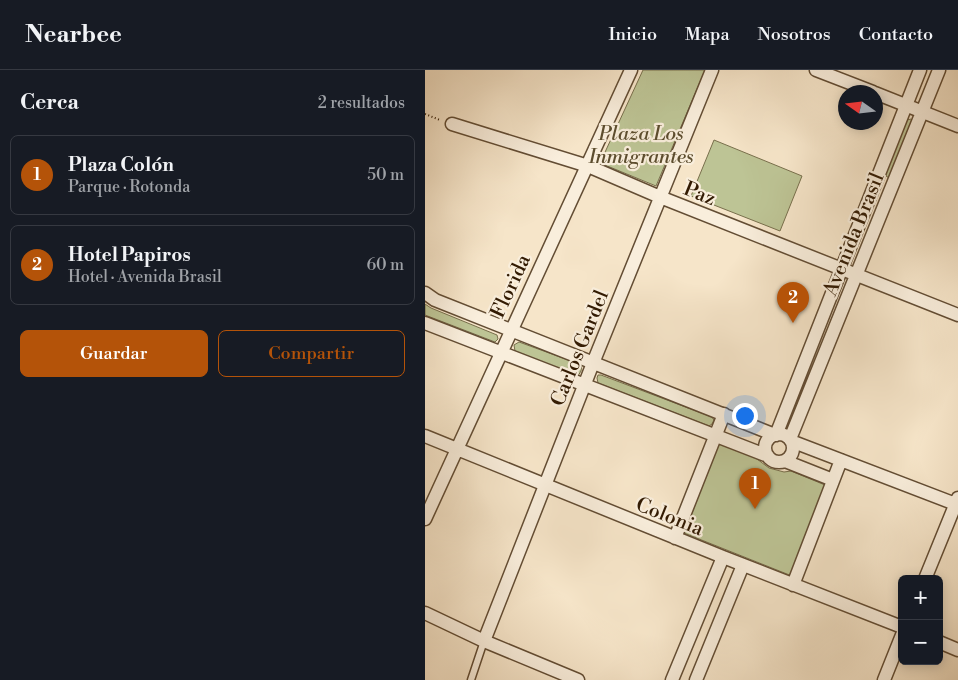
<!DOCTYPE html>
<html lang="es">
<meta charset="utf-8">
<style>
:root{--surface:#171b24;--page:#20242c;--text:#f1f3f6;--muted:#9ea1a6;--line:#363941;--accent:#b45309}
body{margin:0;font-family:"Libre Bodoni",serif;background:var(--page);color:var(--text)}
.controls{position:absolute;right:15px;bottom:15px;display:grid;overflow:hidden;border-radius:8px;box-shadow:0 2px 12px #0003}
.controls button{width:45px;height:45px;display:grid;place-items:center;padding:0;border:0;border-bottom:1px solid var(--line);background:var(--surface);color:var(--text);font:25px sans-serif}
.compass{position:absolute;left:413px;top:15px;width:45px;height:45px;border-radius:50%;background:var(--surface);box-shadow:0 2px 12px #0003;rotate:284deg}
.you{position:absolute;left:319px;top:345px;width:18px;height:18px;margin:-12px;border:4px solid #fff;border-radius:50%;background:#1a73e8;box-shadow:0 0 0 8px #1a73e833}
.badge{display:grid;place-items:center;width:32px;height:32px;border-radius:50%;background:var(--accent);color:#fff;font-size:16px;font-weight:700}
.pin{position:absolute;translate:-50% -41px;filter:drop-shadow(0 1px 2px #0008)}
.pin::after{content:'';position:absolute;top:26px;width:18px;height:15px;background:inherit;clip-path:polygon(0 0,100% 0,50% 100%)}
.list{margin:0;padding:0;list-style:none}
h2{display:flex;justify-content:space-between;align-items:center;height:65px;margin:0;padding:0 20px;font-size:21px}
h2 small{font-size:16px;font-weight:400;color:var(--muted)}
.list li{display:grid;grid-template-columns:32px 1fr auto;gap:15px;align-items:center;box-sizing:border-box;height:80px;margin:0 10px 10px;padding:0 10px;border:1px solid var(--line);border-radius:8px}
.list b{display:block;font-size:19px;white-space:nowrap}
.list p{margin:0;font-size:16px;white-space:nowrap;color:var(--muted)}
.list em{font-size:16px;font-style:normal;color:var(--muted)}
.actions{display:flex;gap:10px;padding:15px 20px}
.actions a{flex:1;padding:11px 0;border:1px solid var(--accent);border-radius:8px;text-align:center;font-size:18px;color:var(--accent)}
.actions .main{background:var(--accent);color:#fff}
.map{position:relative;flex:none;width:533px;height:610px;overflow:hidden}
header{display:flex;align-items:center;gap:30px;box-sizing:border-box;height:70px;padding:0 25px;background:var(--surface);border-bottom:1px solid var(--line)}
header strong{font-size:24px}
nav{display:flex;gap:28px;margin-inline-start:auto;font-size:18px}
main{display:flex}
aside{flex:1;background:var(--surface)}
.map>svg:first-child{display:block}
.green{fill:#bdc495;stroke:#786f4c}
.lines{fill:none;stroke-linecap:round;stroke-linejoin:round}
.service-casing{stroke:#634d34;stroke-width:9}
.minor-casing{stroke:#634d34;stroke-width:15}
.path{stroke:#321a02;stroke-width:2;stroke-dasharray:1 2.5;stroke-linecap:butt}
.service{stroke:#f9eedc;stroke-width:6}
.minor{stroke:#f9eedc;stroke-width:12}
.labels{text-anchor:middle;stroke-width:4.5;stroke-linejoin:round;paint-order:stroke}
.park-label{font-size:20px;font-style:italic;fill:#5c4d2e;stroke:#f9eedc}
.street-label{font-size:20px;fill:#321a02;stroke:#f9eedc}
</style>
<header>
<strong>Nearbee</strong>
<nav><a>Inicio</a><a>Mapa</a><a>Nosotros</a><a>Contacto</a></nav>
</header>
<main>
<aside>
<h2>Cerca<small>2 resultados</small></h2>
<ul class="list">
<li><span class="badge">1</span><div><b>Plaza Colón</b><p>Parque · Rotonda</p></div><em>50 m</em></li>
<li><span class="badge">2</span><div><b>Hotel Papiros</b><p>Hotel · Avenida Brasil</p></div><em>60 m</em></li>
</ul>
<div class="actions"><a class="main">Guardar</a><a>Compartir</a></div>
</aside>
<div class="map">
<svg width="533" height="610" viewBox="0 0 533 610">
<rect width="100%" height="100%" fill="#f6e5c9"/>
<filter id="stains"><feTurbulence type="fractalNoise" baseFrequency=".004" numOctaves="4"/><feColorMatrix values="0 0 0 0 .2 0 0 0 0 .09 0 0 0 0 .02 0 0 0 .5 -.17"/></filter>
<radialGradient id="worn" r=".72"><stop offset=".6" stop-color="#630" stop-opacity="0"/><stop offset="1" stop-color="#630" stop-opacity=".3"/></radialGradient>
<path class="green" d="M218 0H280L231 116 175 93Z
M486 49 487 50 464 107H462L460 104 482 50Z
M289 70 377 106 355 161 266 126Z
M0 234 6 238 72 265 73 269 70 272 0 245Z
M94 272 157 295 156 301 153 306 90 281 89 275Z
M173 305H176L287 347 289 350 287 354 284 356 173 313 172 308Z
M294 374 328 386 344 398 359 402 366 401 400 415 367 506 259 463Z"/>
<g class="lines">
<defs>
<path id="service" d="M46 610 59 571"/>
<path id="minor" d="M391 0 448 22
M450 23 533 56
M27 54 163 96 235 127 533 245
M0 223 10 230 350 365
M0 253 343 386
M340 378a14 14 0 1 1 28 0a14 14 0 1 1-28 0Z
M351 365 495 0
M0 366 298 487 477 557
M365 369 514 0
M366 371 533 435
M360 391 408 410
M0 449 206 0
M250 468 299 344
M500 509 533 428
M368 515 416 390
M0 543 59 571 153 610
M59 571 168 293 287 0
M514 572 533 580
M247 610 298 487
M271 610 318 495
M459 610 477 565"/>
</defs>
<use href="#service" class="service-casing"/>
<use href="#minor" class="minor-casing"/>
<path class="path" d="M0 44 15 50"/>
<use href="#service" class="service"/>
<use href="#minor" class="minor"/>
</g>
<g class="labels">
<g class="park-label">
<text x="216" y="70">Plaza Los<tspan x="216" dy="23">Inmigrantes</tspan></text>
</g>
<g class="street-label">
<text transform="translate(275 123) rotate(22)" y="7">Paz</text>
<text transform="translate(428 164) rotate(-68)" y="7">Avenida Brasil</text>
<text transform="translate(85 216) rotate(-65)" y="7">Florida</text>
<text transform="translate(154 278) rotate(-68)" y="7">Carlos Gardel</text>
<text transform="translate(245 446) rotate(22)" y="7">Colonia</text>
</g>
</g>
<rect width="100%" height="100%" filter="url(#stains)"/>
<rect width="100%" height="100%" fill="url(#worn)"/>
</svg>
<div class="controls">
<button>+</button>
<button>−</button>
</div>
<svg class="compass" viewBox="-18 -18 36 36"><path d="M0-13l5 13h-10z" fill="#e53935"/><path d="M0 13l5-13h-10z" fill="#9ea1a6"/></svg>
<div class="you"></div>
<div class="pin badge" style="left:330px;top:439px">1</div>
<div class="pin badge" style="left:368px;top:253px">2</div>
</div>
</main>
